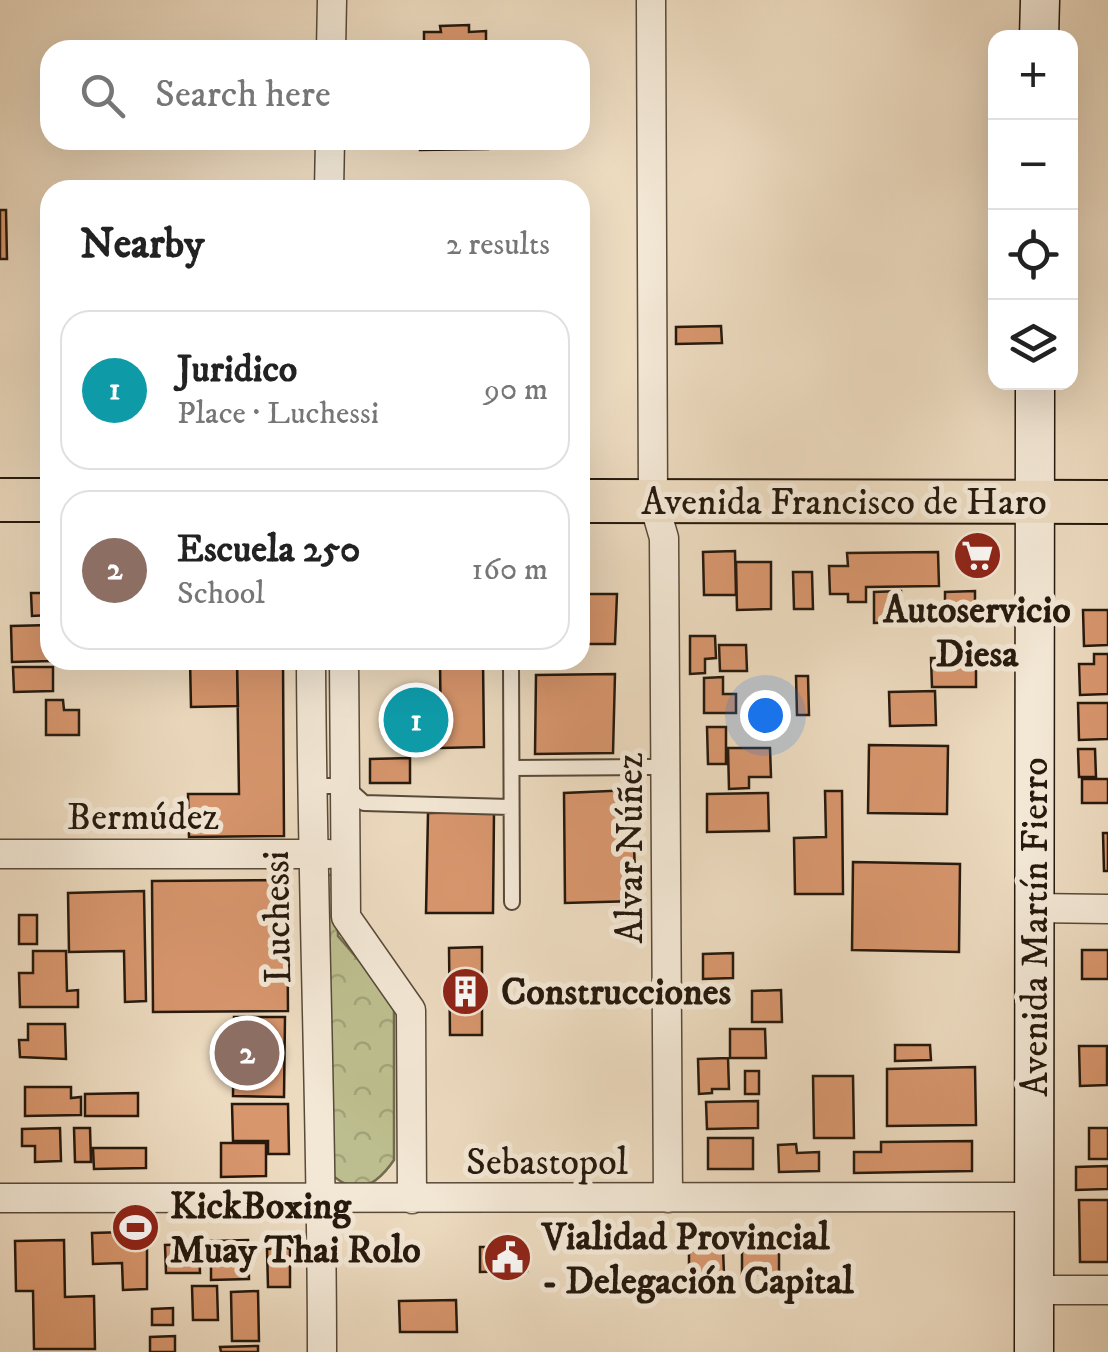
<!DOCTYPE html>
<meta charset="utf-8">
<style>
:root{--surface:#fff;--page:#f2f2f2;--text:#222;--muted:#767676;--line:#e0e0e0;--accent:#8f2418}
body{margin:0;font-family:"IM FELL DW Pica",serif;background:var(--page);color:var(--text)}
.controls{position:absolute;right:30px;top:30px;display:grid;overflow:hidden;border-radius:20px;box-shadow:0 10px 40px #0002}
.controls button{width:90px;height:90px;display:grid;place-items:center;padding:0;border:0;border-bottom:2px solid var(--line);background:var(--surface);color:var(--text);font:50px sans-serif}
.you{position:absolute;left:765px;top:715px;width:35px;height:35px;margin:-25px;border:8px solid #fff;border-radius:50%;background:#1a73e8;box-shadow:0 0 0 15px #1a73e833}
.badge{display:grid;place-items:center;width:65px;height:65px;border-radius:50%;background:var(--accent);color:#fff;font-size:32px;font-weight:700}
.pin{position:absolute;translate:-50% -50%;border:5px solid #fff;box-shadow:0 2px 10px #0006}
.list{margin:0;padding:0;list-style:none}
h2{display:flex;justify-content:space-between;align-items:center;height:130px;margin:0;padding:0 40px;font-size:42px}
h2 small{font-size:32px;font-weight:400;color:var(--muted)}
.list li{display:grid;grid-template-columns:65px 1fr auto;gap:30px;align-items:center;box-sizing:border-box;height:160px;margin:0 20px 20px;padding:0 20px;border:2px solid var(--line);border-radius:30px}
.list b{display:block;font-size:38px;white-space:nowrap}
.list p{margin:0;font-size:32px;white-space:nowrap;color:var(--muted)}
.list em{font-size:32px;font-style:normal;color:var(--muted)}
.icon{flex:none;width:55px;height:55px;fill:none;stroke:currentColor;stroke-width:2;stroke-linecap:round;stroke-linejoin:round}
.map{position:relative;flex:none;width:1108px;height:1352px;overflow:hidden}
.search{position:absolute;background:var(--surface);box-shadow:0 10px 40px #0002;left:40px;top:40px;width:550px;height:110px;display:flex;align-items:center;gap:25px;box-sizing:border-box;padding:0 35px;border-radius:30px;color:var(--muted);font-size:38px}
.panel{position:absolute;background:var(--surface);box-shadow:0 10px 40px #0002;left:40px;top:180px;width:550px;height:490px;border-radius:30px}
.map>svg:first-child{display:block}
.park{fill:url(#park-crowns);stroke:#726c4e;stroke-width:2.5}
.building{fill:#d8966d;stroke:#26190d;stroke-width:2.5}
.lines{fill:none;stroke-linecap:round;stroke-linejoin:round}
.lane-casing{stroke:#584a3a;stroke-width:18}
.street-casing{stroke:#584a3a;stroke-width:31}
.secondary-casing{stroke:#26190d;stroke-width:41}
.primary-casing{stroke:#26190d;stroke-width:46}
.lane{stroke:#f3e8d6;stroke-width:14}
.street{stroke:#f3e8d6;stroke-width:28}
.secondary{stroke:#f3e8d6;stroke-width:38}
.primary{stroke:#eddbc0;stroke-width:42}
.labels{text-anchor:middle;stroke-width:10;stroke-linejoin:round;paint-order:stroke}
.street-label{font-size:38px;fill:#26190d;stroke:#f3e8d6}
.poi-label{font-size:38px;font-weight:bold;fill:#26190d;stroke:#f3e8d6;text-anchor:start}
</style>
<div class="map">
<svg width="1108" height="1352" viewBox="0 0 1108 1352">
<defs>
<pattern id="park-crowns" width="20" height="18" patternUnits="userSpaceOnUse" patternTransform="scale(2.5)"><rect width="20" height="18" fill="#bdbe8f"/><path d="M2 6a3 3 0 1 1 6 0M12 15a3 3 0 1 1 6 0" fill="none" stroke="#a2a37a"/></pattern>
</defs>
<rect width="100%" height="100%" fill="#eddbc0"/>
<filter id="stains"><feTurbulence type="fractalNoise" baseFrequency=".002" numOctaves="4"/><feColorMatrix values="0 0 0 0 .2 0 0 0 0 .09 0 0 0 0 .02 0 0 0 .5 -.17"/></filter>
<radialGradient id="worn" r=".72"><stop offset=".6" stop-color="#630" stop-opacity="0"/><stop offset="1" stop-color="#630" stop-opacity=".3"/></radialGradient>
<path class="park" d="M318 875H337L338 936 394 1001V1160C370 1195 348 1195 320 1163Z"/>
<path class="building" d="M469 25V32L486 31V50H424V32H441L440 26Z
M420 140H488V149L420 150Z
M0 210H6L7 259H0Z
M721 326 722 343 676 344V327Z
M735 551 736 595H704L703 552Z
M938 552 939 586 866 587V602H848V594H830L829 566H848L847 553Z
M736 562H771V609L737 610Z
M793 572H812L813 609H794Z
M901 591V603H906L907 622 874 623V592Z
M975 591V612H945V592Z
M31 593H50V615L32 616Z
M580 594H617L615 644H580Z
M1083 610H1108V645L1084 646Z
M50 625V660L53 661 12 662 11 626Z
M690 636H715L716 658 705 659V673L690 674Z
M719 645H746L747 671H720Z
M1094 654H1108V694L1080 695 1079 664H1094Z
M931 658H976V687H932Z
M190 660 237 662 238 706 191 707Z
M283 661 284 836 189 837 188 794H239L237 662Z
M440 661H483L484 747 441 748Z
M13 667H53V691L14 692Z
M615 674 613 753 535 754 536 675Z
M796 676H808L809 715H797Z
M723 677V694H736V713H704V678Z
M425 689 426 751H406L405 690Z
M935 691 936 725 890 726 889 692Z
M46 700H63L64 710H79V735H46Z
M1078 703H1108V739L1079 740Z
M759 704H782V714L760 715Z
M707 727H726V764H708Z
M869 745 948 746 947 814 868 813Z
M728 748H770L771 777H749V788L729 789Z
M1078 749H1095L1096 777H1079Z
M410 758V783H370V759Z
M1082 779H1108V803H1082Z
M632 790 636 901 565 903 564 793Z
M825 791H842L843 894H795L794 838 826 837Z
M768 793 769 831 707 832V794Z
M494 812 493 913H426L428 813Z
M1103 833H1108V871H1104Z
M853 862 960 864 959 952 852 950Z
M287 880 288 1011 153 1012 152 881Z
M144 891 146 1001 125 1002 124 951 69 952 68 893Z
M19 915H37V944H19Z
M482 947V1035H450L449 948Z
M1082 950H1108V979H1082Z
M33 951H66L67 991 78 990V1007H20L19 973H33Z
M733 953V978L703 979V954Z
M781 990 782 1022H752V991Z
M234 1017H285L284 1097 233 1096Z
M28 1024H65L66 1059 20 1057 19 1040H28Z
M730 1029H765L766 1058H730Z
M895 1045H930L931 1060 895 1061Z
M1079 1046H1107V1085L1080 1086Z
M728 1058 729 1089H712V1093L699 1094 698 1059Z
M975 1067 976 1125 887 1126V1069Z
M745 1071H759V1094H745Z
M813 1076H853L854 1138H814Z
M25 1087H71V1098L81 1097V1115L25 1116Z
M138 1093V1116H85V1094Z
M758 1101V1128L707 1129 706 1102Z
M232 1104H288L289 1154H268V1141H233Z
M60 1128 61 1161 35 1162V1146H22V1129Z
M74 1128H90L91 1162H75Z
M1089 1128H1108V1159H1089Z
M708 1138H753V1169H708Z
M972 1141V1171L854 1173V1152H881V1142Z
M221 1143H266V1176L221 1177Z
M796 1144 797 1153 819 1152V1171L779 1172 778 1145Z
M93 1148H146V1168L94 1169Z
M1108 1166V1189L1076 1190V1167Z
M1079 1200H1108V1262H1080Z
M125 1232V1246L147 1245V1289L123 1290 122 1263 93 1264 92 1233Z
M64 1240 65 1297 94 1296 95 1349H34L33 1291H16L15 1241Z
M248 1240 249 1279 211 1280V1241Z
M199 1244 200 1273H166L165 1245Z
M480 1247H526L527 1271 480 1272Z
M742 1247H779V1274H742Z
M290 1248V1287H268L267 1249Z
M689 1249H723L724 1274H689Z
M192 1286H217L218 1320H193Z
M258 1291 259 1341H232L231 1292Z
M456 1300 457 1332H400L399 1301Z
M173 1308V1325H152V1309Z
M175 1336V1352H150V1337Z
M258 1346V1352H221L220 1347Z"/>
<g class="lines">
<defs>
<path id="lane" d="M511 660 512 902
M512 768 651 767
M311 786H345L364 803 511 807"/>
<path id="street" d="M651 0 653 500 664 538 668 1198
M331 50 332 0
M329 190 330 140
M311 660C312 891 322 1121 322 1352
M344 660 346 917 411 1010 412 1199
M0 854H328
M1033 908 1108 909
M0 1198 1034 1197
M1034 1290H1108"/>
<path id="secondary" d="M1039 38 1040 0
M1034 1352 1035 382"/>
<path id="primary" d="M0 500H50
M580 501 1108 502"/>
</defs>
<use href="#lane" class="lane-casing"/>
<use href="#street" class="street-casing"/>
<use href="#secondary" class="secondary-casing"/>
<use href="#primary" class="primary-casing"/>
<use href="#lane" class="lane"/>
<use href="#street" class="street"/>
<use href="#secondary" class="secondary"/>
<use href="#primary" class="primary"/>
</g>
<defs>
<symbol id="supermarket-disc" viewBox="-11 -11 22 22"><circle r="9.5" fill="#8f2418" stroke="#f3e8d6"/><path d="M-6-5.5h2.5l.6 2H6L4.5 2H-2.5L-4.4-4H-6ZM-1.5 3.2a1.3 1.3 0 1 0 .1 0ZM3 3.2a1.3 1.3 0 1 0 .1 0Z" fill="#fff"/></symbol>
<symbol id="building-disc" viewBox="-11 -11 22 22"><circle r="9.5" fill="#8f2418" stroke="#f3e8d6"/><path d="M-4-6H4V6H1V3H-1V6H-4ZM-2.5-4.3h1.7v1.8h-1.7ZM.8-4.3h1.7v1.8H.8ZM-2.5-1h1.7V.8h-1.7ZM.8-1h1.7V.8H.8Z" fill="#fff"/></symbol>
<symbol id="stadium-disc" viewBox="-11 -11 22 22"><circle r="9.5" fill="#8f2418" stroke="#f3e8d6"/><path d="M0-5a6.5 5 0 1 0 0 10a6.5 5 0 1 0 0-10ZM-3.5-1.8h7v3.6h-7Z" fill="#fff"/></symbol>
<symbol id="civic-disc" viewBox="-11 -11 22 22"><circle r="9.5" fill="#8f2418" stroke="#f3e8d6"/><path d="M-.6-6.5H3V-4.5H.6V-3L4-1V1h2V6H-6V1h2V-1L-.6-3ZM-1.2 2.5V6h2.4V2.5Z" fill="#fff"/></symbol>
</defs>
<g fill-rule="evenodd">
<use href="#supermarket-disc" x="950" y="528" width="55" height="55"/>
<use href="#building-disc" x="438" y="964" width="55" height="55"/>
<use href="#stadium-disc" x="108" y="1200" width="55" height="55"/>
<use href="#civic-disc" x="480" y="1230" width="55" height="55"/>
</g>
<g class="labels">
<g class="street-label">
<text x="844" y="514">Avenida Francisco de Haro</text>
<text x="143" y="829">Bermúdez</text>
<text transform="translate(629 848) rotate(-90)" y="13">Alvar Núñez</text>
<text transform="translate(276 917) rotate(-91)" y="13">Luchessi</text>
<text transform="translate(1034 927) rotate(-90)" y="13">Avenida Martín Fierro</text>
<text x="547" y="1174">Sebastopol</text>
</g>
<g class="poi-label">
<text x="977" y="622" text-anchor="middle">Autoservicio<tspan x="977" dy="44">Diesa</tspan></text>
<text x="501" y="1004">Construcciones</text>
<text x="170" y="1218">KickBoxing<tspan x="170" dy="44">Muay Thai Rolo</tspan></text>
<text x="542" y="1249">Vialidad Provincial<tspan x="542" dy="44">- Delegación Capital</tspan></text>
</g>
</g>
<rect width="100%" height="100%" filter="url(#stains)"/>
<rect width="100%" height="100%" fill="url(#worn)"/>
</svg>
<div class="controls">
<button>+</button>
<button>−</button>
<button><svg class="icon" aria-label="locate" viewBox="0 0 24 24"><circle cx="12" cy="12" r="6"/><path d="M12 2v4M12 18v4M2 12h4M18 12h4"/></svg></button>
<button><svg class="icon" aria-label="layers" viewBox="0 0 24 24"><path d="M12 4l9 5-9 5-9-5zM3 14l9 5 9-5"/></svg></button>
</div>
<div class="you"></div>
<div class="pin badge" style="left:416px;top:720px;background:#0f9aa8">1</div>
<div class="pin badge" style="left:247px;top:1053px;background:#8d6e63">2</div>
<div class="search"><svg class="icon" aria-label="search" viewBox="0 0 24 24"><circle cx="10" cy="10" r="6"/><path d="M15 15l6 6"/></svg>Search here</div>
<section class="panel">
<h2>Nearby<small>2 results</small></h2>
<ul class="list">
<li><span class="badge" style="background:#0f9aa8">1</span><div><b>Juridico</b><p>Place · Luchessi</p></div><em>90 m</em></li>
<li><span class="badge" style="background:#8d6e63">2</span><div><b>Escuela 250</b><p>School</p></div><em>160 m</em></li>
</ul>
</section>
</div>
